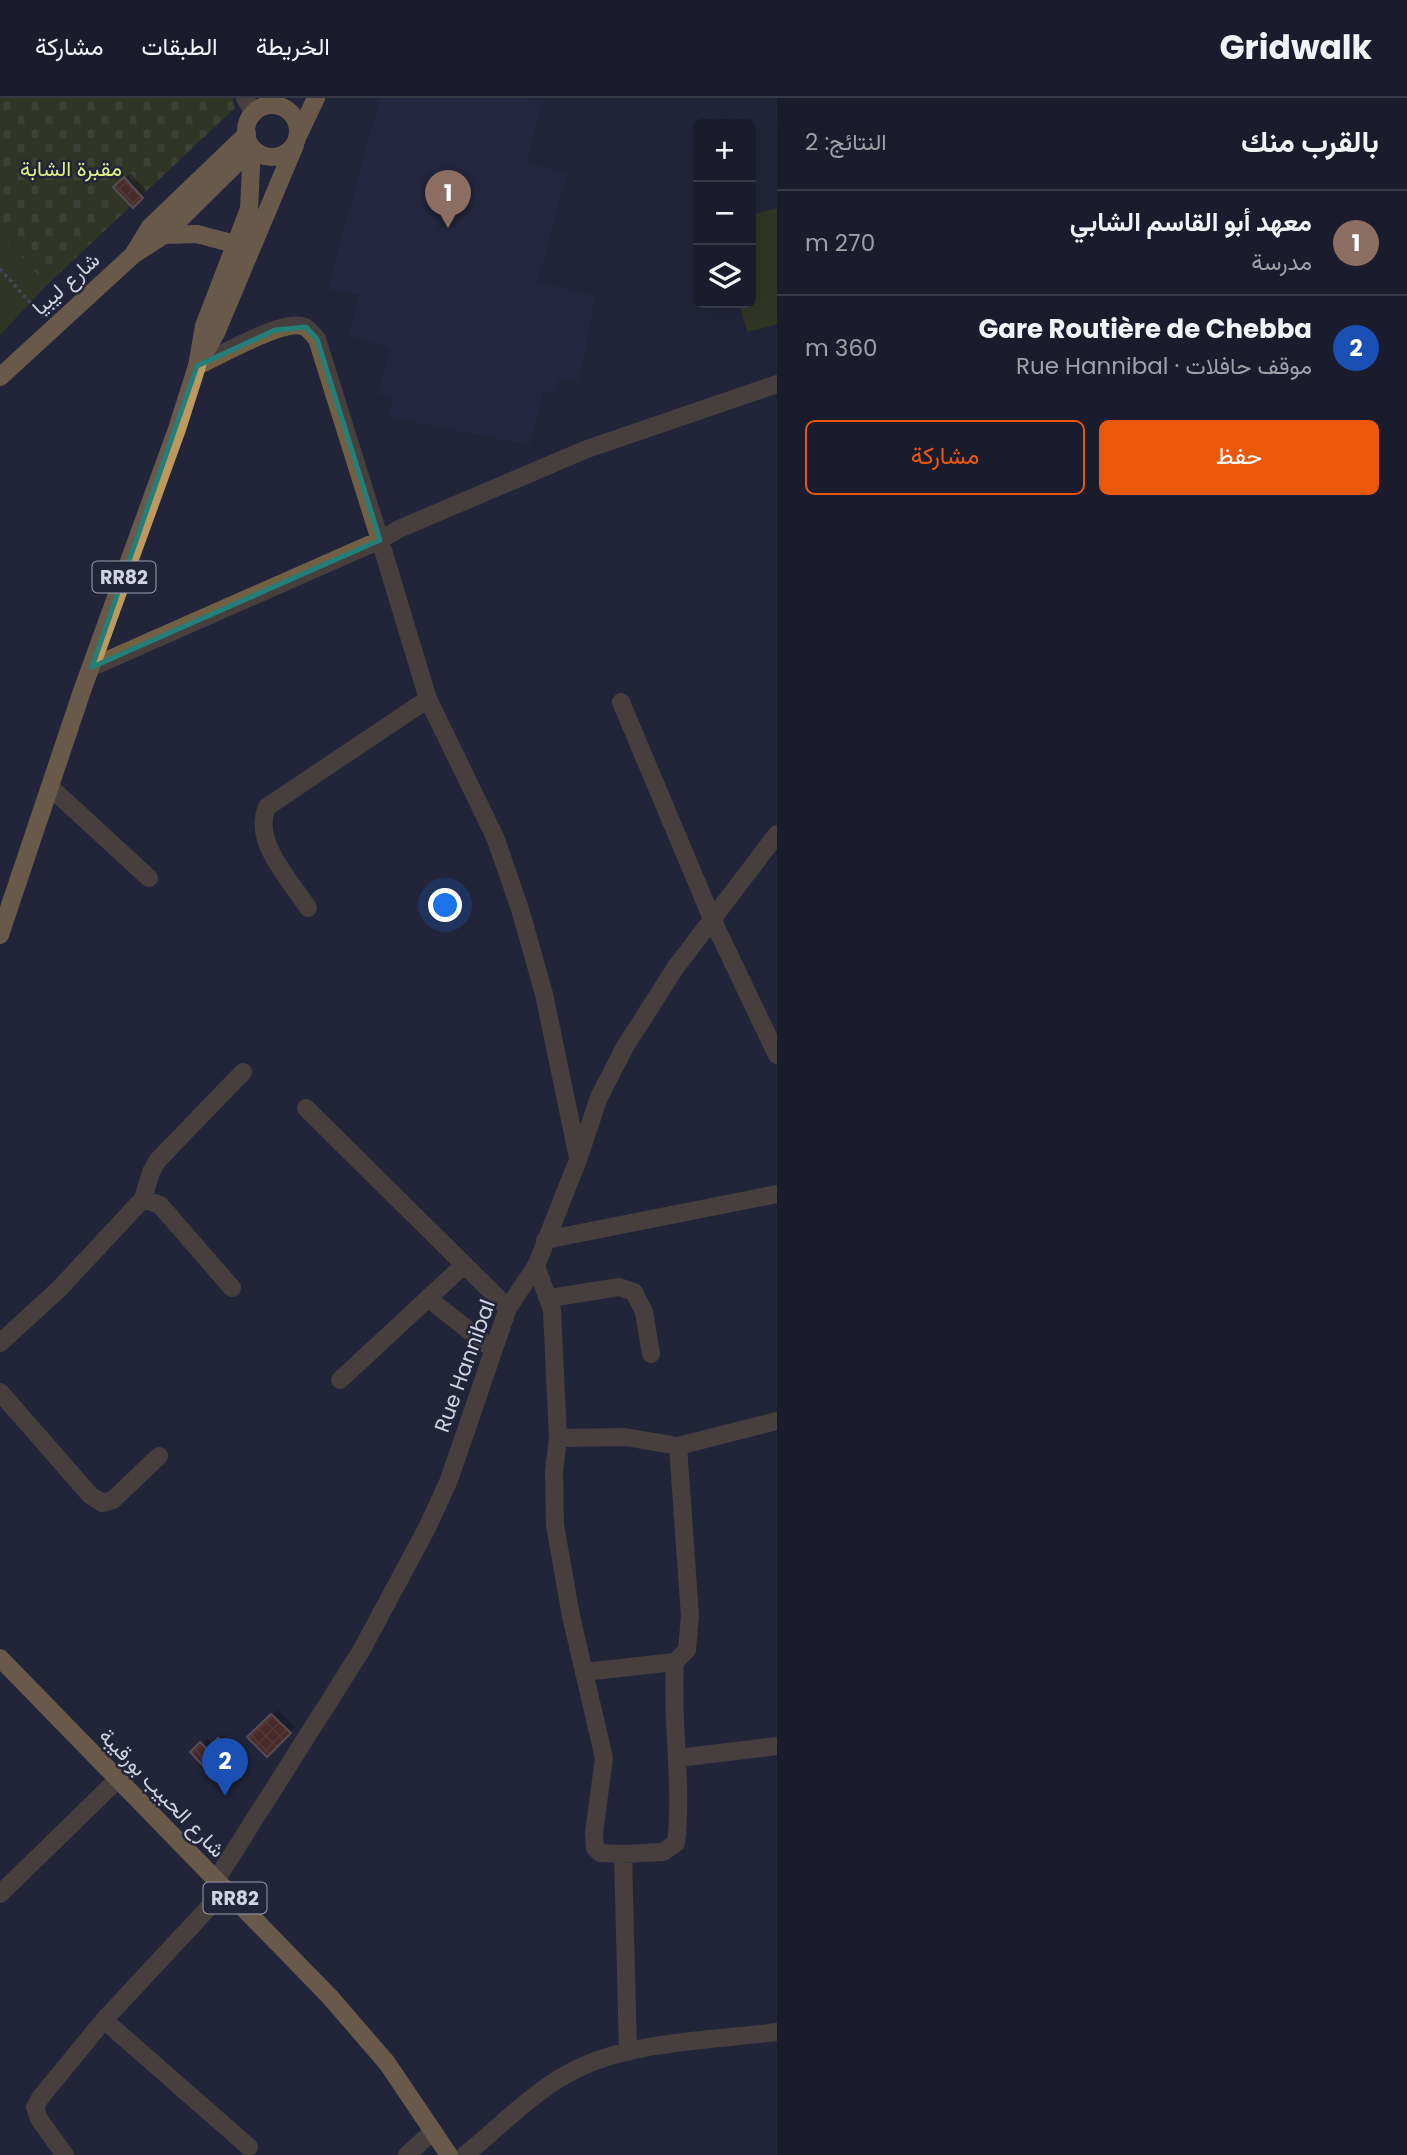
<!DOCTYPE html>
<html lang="ar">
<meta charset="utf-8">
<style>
:root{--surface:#1a1b2c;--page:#272838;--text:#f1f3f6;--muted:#9fa1a9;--line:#383948;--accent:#ea580c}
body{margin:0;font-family:Poppins,Vazirmatn,sans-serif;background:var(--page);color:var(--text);direction:rtl}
.controls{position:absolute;right:21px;top:21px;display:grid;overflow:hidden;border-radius:10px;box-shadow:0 7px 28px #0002}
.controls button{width:63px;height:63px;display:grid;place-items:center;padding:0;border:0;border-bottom:2px solid var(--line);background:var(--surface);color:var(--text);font:35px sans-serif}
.you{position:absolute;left:446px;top:808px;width:24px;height:24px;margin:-18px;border:5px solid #fff;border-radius:50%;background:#1a73e8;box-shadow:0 0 0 10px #1a73e833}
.badge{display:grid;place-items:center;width:46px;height:46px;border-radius:50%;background:var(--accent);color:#fff;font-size:23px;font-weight:700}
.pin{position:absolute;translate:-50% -58px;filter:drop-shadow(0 2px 4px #0008)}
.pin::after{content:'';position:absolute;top:37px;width:24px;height:21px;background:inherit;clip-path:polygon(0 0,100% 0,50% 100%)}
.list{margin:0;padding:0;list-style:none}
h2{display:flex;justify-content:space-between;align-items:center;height:91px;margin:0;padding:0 28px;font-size:30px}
h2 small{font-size:23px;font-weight:400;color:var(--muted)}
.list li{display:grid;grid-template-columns:46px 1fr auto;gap:21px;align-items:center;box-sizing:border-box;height:105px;padding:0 28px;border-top:2px solid var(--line)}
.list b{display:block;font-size:26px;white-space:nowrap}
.list p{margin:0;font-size:23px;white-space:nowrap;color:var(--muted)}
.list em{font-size:23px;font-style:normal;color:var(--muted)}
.actions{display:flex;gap:14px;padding:21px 28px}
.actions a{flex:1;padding:16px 0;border:2px solid var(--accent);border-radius:10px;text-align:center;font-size:24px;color:var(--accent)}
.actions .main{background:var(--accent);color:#fff}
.icon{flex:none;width:38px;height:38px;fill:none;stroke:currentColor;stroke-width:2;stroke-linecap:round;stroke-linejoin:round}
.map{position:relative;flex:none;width:777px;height:2057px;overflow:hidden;direction:ltr}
header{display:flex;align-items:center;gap:42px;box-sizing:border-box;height:98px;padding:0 35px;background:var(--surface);border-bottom:2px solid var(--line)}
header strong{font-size:33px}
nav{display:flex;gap:38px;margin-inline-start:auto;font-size:24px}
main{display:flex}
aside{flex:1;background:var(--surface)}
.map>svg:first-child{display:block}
.built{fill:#292c48}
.cemetery{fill:url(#cemetery-stones)}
.pitch{fill:#43490d}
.shadow{fill:#0007}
.building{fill:url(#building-cross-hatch);stroke:#9a7c72;stroke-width:2}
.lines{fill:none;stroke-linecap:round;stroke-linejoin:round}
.path{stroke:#6d6f82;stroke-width:3.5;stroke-dasharray:3.5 3.5;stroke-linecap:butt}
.minor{stroke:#716044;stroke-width:18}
.major{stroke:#bd995e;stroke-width:18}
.marked{fill:none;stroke:#227f7a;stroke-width:5;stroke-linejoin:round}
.labels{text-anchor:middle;stroke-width:5;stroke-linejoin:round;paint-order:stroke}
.shield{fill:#22243a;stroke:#9c9eb0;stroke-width:2}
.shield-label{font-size:19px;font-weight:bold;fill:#d1d3e2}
.park-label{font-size:21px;fill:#dfee82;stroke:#22243a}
.street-label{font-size:21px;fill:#d1d3e2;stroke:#22243a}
</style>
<header>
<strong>Gridwalk</strong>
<nav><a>الخريطة</a><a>الطبقات</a><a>مشاركة</a></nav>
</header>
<main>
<aside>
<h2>بالقرب منك<small>النتائج: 2</small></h2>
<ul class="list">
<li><span class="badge" style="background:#8d6e63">1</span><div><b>معهد أبو القاسم الشابي</b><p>مدرسة</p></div><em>270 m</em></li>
<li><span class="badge" style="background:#1a4fb4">2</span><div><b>Gare Routière de Chebba</b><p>موقف حافلات · Rue Hannibal</p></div><em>360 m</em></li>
</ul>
<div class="actions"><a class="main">حفظ</a><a>مشاركة</a></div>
</aside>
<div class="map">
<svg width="777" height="2057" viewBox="0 0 777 2057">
<defs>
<pattern id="cemetery-stones" width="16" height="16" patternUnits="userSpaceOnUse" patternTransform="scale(1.75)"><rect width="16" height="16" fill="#43490d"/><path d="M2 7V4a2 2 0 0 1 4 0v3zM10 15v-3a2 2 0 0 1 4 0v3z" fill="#5d6230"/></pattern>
<pattern id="building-cross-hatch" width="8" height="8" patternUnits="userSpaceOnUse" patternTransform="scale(1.75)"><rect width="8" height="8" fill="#763118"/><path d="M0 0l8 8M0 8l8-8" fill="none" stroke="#884e39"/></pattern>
</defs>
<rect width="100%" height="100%" fill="#22243a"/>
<path class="built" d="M380 0H525L542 4 526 65 567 76 537 184 595 198 579 284 559 280 553 296 543 293 530 347 389 319 393 298 378 296 391 249 349 238 360 197 328 191Z"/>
<path class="cemetery" d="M0 0H232L235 10 47 187 0 136Z"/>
<path class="pitch" d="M777 110V226L747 234 739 205H751V117Z
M0 136 47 187 0 237Z"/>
<path class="shadow" d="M130 75 147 93 133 107 116 89Z
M278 1612 295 1629 267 1657 250 1639Z
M224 1636 231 1643 220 1654 234 1670 220 1684 192 1654 207 1640 213 1647Z"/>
<path class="building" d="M124 79 143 100 133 110 113 89Z
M271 1616 291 1635 267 1659 247 1639Z
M218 1640 227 1650 215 1661 230 1676 220 1686 190 1654 200 1644 207 1651Z"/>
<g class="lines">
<path class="path" d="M0 171 43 219"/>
<path class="minor" d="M245 0 254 15
M197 268C218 259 285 219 305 229 309 231 314 238 317 241L380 442 399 431 587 351 777 286
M92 569 380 442 428 601 495 739 520 811 544 896 578 1060
M621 604 713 823 777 957
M50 689 149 780
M308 810C290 781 252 744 267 709L428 601
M306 1010 508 1210
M143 1101 160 1107 232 1190
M545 1142 777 1096
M536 1168 552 1212 558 1340 554 1373 555 1427 571 1518 604 1660 594 1735 595 1750 600 1755 623 1756 628 1954
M428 1200 492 1251
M550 1200 619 1189 634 1194 644 1214 651 1256
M0 1245 59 1191 143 1101 151 1074 158 1062 243 974
M340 1282 464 1167
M0 1294 90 1397 102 1405 113 1402 159 1358
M558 1340 625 1339 678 1348 777 1323
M584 1574 675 1564
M678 1660 777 1648
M623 1756 663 1754 676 1745C683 1685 671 1624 675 1564L687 1552 690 1518 678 1348
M216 1782 361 1553 427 1430 449 1382 508 1210 536 1168 578 1062 599 999 626 947 676 869 777 736
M0 1796 117 1682
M104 1922 249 2049
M65 2057 39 2021 35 2009 40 2000 104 1922 226 1791
M407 2057 433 2033
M465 2057C501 2028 538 1988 581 1969 637 1943 715 1942 777 1934"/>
<path class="major" d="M246 33a26 26 0 1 1 52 0a26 26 0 1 1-52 0Z
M298 38 316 0
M164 137 197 136 246 149
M133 157 150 129 247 36
M204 256 216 235 295 47
M0 279 133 157 164 137 252 50
M0 837 82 593 177 331 197 268 204 228 249 111 252 50
M0 1560 330 1899 387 1965 449 2057"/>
</g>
<path d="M0 0H777V2057H0ZM306 229 317 241 380 442 92 569 197 268 275 232Z" fill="#22243a" fill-opacity=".55" fill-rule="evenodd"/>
<path class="marked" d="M306 229 317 241 380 442 92 569 197 268 275 232Z"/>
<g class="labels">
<g class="shield">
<rect x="92.5" y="463.5" width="63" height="31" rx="5"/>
<rect x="203.5" y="1784.5" width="63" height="31" rx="5"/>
</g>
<g class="shield-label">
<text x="124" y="486">RR82</text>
<text x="235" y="1807">RR82</text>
</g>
<g class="park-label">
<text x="71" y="78">مقبرة الشابة</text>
</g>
<g class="street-label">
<text transform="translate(66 186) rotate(-42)" y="7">شارع ليبيا</text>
<text transform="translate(465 1268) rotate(-70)" y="7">Rue Hannibal</text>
<text transform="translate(162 1695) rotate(46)" y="7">شارع الحبيب بورقيبة</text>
</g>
</g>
</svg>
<div class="controls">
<button>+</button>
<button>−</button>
<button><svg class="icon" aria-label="layers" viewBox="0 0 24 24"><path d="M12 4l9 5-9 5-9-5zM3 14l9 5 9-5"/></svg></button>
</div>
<div class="you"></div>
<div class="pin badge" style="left:448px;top:130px;background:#8d6e63">1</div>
<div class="pin badge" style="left:225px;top:1698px;background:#1a4fb4">2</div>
</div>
</main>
